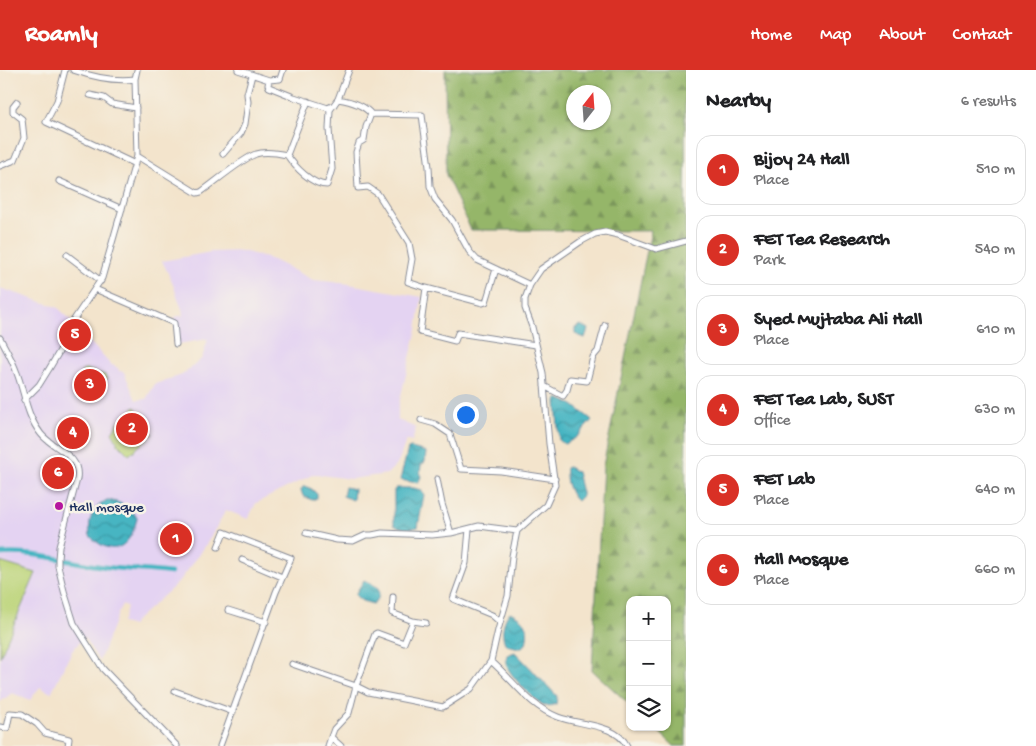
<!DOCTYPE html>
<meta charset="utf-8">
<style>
:root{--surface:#fff;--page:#f6f6f6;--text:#202124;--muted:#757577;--line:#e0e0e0;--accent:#d93025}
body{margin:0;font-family:"Gochi Hand",sans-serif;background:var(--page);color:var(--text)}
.controls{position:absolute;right:15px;bottom:15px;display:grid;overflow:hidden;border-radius:10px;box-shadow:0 1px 4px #0004}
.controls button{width:45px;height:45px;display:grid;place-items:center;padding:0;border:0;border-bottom:1px solid var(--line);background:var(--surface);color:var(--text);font:25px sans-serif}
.compass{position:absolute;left:566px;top:15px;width:45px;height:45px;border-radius:50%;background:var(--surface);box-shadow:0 1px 4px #0004;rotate:17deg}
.you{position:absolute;left:465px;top:344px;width:18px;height:18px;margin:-12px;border:4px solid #fff;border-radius:50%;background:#1a73e8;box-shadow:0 0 0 8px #1a73e833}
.badge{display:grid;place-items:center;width:32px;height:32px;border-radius:50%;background:var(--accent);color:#fff;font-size:16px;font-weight:700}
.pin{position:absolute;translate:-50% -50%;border:2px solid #fff;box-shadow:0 1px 5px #0006}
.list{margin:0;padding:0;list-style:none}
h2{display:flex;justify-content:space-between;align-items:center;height:65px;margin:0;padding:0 20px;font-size:21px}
h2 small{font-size:16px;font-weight:400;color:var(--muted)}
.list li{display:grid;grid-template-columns:32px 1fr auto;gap:15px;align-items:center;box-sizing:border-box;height:70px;margin:0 10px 10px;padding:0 10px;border:1px solid var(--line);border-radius:15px}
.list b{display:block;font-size:19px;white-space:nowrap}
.list p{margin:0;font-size:16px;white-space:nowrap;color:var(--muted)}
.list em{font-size:16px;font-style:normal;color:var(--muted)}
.icon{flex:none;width:28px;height:28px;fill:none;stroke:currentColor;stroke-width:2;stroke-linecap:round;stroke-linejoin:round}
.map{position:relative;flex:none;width:686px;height:676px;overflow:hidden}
header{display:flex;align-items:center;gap:30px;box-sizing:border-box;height:70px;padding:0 25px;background:var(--accent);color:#fff}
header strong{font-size:24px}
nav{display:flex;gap:28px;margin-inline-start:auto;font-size:18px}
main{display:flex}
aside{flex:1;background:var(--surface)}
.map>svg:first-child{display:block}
.built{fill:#e4d3f2}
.grass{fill:url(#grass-tufts);stroke:#6c826c}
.forest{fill:url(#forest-firs);stroke:#587264;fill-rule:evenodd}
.park{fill:#bcd479;stroke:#6c826c}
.water{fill:url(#water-waves);stroke:#317290}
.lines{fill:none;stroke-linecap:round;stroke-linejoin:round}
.canal{stroke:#47b5c2;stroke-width:4.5}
.minor-casing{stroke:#878a95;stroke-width:7}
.minor{stroke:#fff;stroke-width:5}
.poi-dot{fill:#b5179e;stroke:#f7f3e8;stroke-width:2}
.labels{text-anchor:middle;stroke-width:5;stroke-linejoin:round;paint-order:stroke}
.poi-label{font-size:15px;fill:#1b2f5e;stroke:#f7f3e8;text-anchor:start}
</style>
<header>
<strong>Roamly</strong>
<nav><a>Home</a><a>Map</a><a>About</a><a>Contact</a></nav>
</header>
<main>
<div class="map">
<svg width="686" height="676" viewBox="0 0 686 676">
<defs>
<pattern id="grass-tufts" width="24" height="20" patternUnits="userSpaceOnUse" patternTransform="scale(1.25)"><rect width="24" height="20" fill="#bcd479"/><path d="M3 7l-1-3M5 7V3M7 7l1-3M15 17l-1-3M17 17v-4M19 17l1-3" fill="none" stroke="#a1b66b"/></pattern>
<pattern id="forest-firs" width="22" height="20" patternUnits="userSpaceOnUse" patternTransform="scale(1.25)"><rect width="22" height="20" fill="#95b669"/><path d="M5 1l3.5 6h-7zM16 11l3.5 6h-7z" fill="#79945a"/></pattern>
<pattern id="water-waves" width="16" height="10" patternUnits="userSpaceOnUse" patternTransform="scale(1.25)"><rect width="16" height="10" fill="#47b5c2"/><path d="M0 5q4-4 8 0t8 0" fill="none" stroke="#3a94a1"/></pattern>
</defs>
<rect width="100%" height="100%" fill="#f7f3e8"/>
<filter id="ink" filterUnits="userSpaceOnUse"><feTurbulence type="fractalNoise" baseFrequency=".02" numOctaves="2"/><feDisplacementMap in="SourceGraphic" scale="10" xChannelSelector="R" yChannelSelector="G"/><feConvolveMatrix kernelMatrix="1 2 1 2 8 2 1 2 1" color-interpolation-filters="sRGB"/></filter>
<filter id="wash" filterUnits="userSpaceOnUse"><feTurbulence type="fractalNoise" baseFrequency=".0096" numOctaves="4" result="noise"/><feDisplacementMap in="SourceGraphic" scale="20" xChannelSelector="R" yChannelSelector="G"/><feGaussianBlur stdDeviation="1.12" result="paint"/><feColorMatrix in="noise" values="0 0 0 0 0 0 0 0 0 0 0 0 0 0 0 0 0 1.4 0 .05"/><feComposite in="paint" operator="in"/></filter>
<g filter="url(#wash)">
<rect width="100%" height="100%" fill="#f3e4cc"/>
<path class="built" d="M243 181 273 190 313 210 343 213 422 227 417 259 398 338V350L416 358 412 372 406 370 398 393 387 404 351 409 314 404 256 433 248 449 226 440 206 475 179 512 134 552 133 556 122 553 127 537 122 534 99 591 84 567 72 581 51 623 40 617 30 630 12 623 0 632V218L57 237 72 251 71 253 83 258 82 263 110 294 118 298 119 301 124 302 136 330 146 329 155 314 182 305 197 293 202 288 208 269 178 274 174 247 184 245 171 209 162 191 211 182Z"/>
<path class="grass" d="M86 299 105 305 107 309 101 326 92 330 78 326 75 321 81 302Z"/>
<path class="forest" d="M445 0H685L686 676H674L654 657H667V530H630V635L592 600 603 396 651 161 471 160 446 105ZM574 22H604V52H574Z"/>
<path class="park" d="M135 337 153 364 129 385 118 374 112 362 119 351Z
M0 492 36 503 0 587Z"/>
<path class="water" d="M580 255 588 259 585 268 575 264V258Z
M558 328 573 335 592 350 577 367 565 374 559 371 556 331Z
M411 378 426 382 425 392 421 395 420 404 421 407 418 413 400 410 408 379Z
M568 397 577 402 582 423V426L577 431C568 423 565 409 566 398Z
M304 416 312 419 317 424V428L312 430 303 426 301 420Z
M345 417 354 419 353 430 343 426Z
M396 418H414L421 420 424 425 418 457C410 459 401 460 394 454V420Z
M107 430C120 432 131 436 137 448 131 476 114 490 90 466 88 449 92 438 107 430Z
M364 510 378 518C380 524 379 530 373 534L362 531 356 526V523Z
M510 542C526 550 530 556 526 574L520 578 506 575C500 565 503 550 510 542Z
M515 582 557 626 556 634C551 636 548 636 544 635 535 632 507 603 506 593 505 590 507 588 507 585Z"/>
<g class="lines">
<path class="canal" d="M0 484C37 481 70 493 106 497 128 500 149 500 171 503"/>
</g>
</g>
<g filter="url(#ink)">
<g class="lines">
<defs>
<path id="minor" d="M65 0 57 31 46 52 135 94
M73 0C93 7 114 12 135 9
M238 0 269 10 280 9 283 0
M269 10 268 15 269 17 294 27 328 38 334 35
M90 25 104 28 112 34 136 38
M338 29C350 31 364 35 371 44L422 45 429 97 430 116 435 129 452 150 469 181 477 190 530 215
M371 44 366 57 364 70 359 73 356 82 358 118 368 117 378 124 409 173 412 189 408 212 426 218 420 262 455 271 458 263 536 275
M223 84 241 63 245 54 248 32 247 24 252 5
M287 85 308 31
M137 86 197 123 201 122C214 113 243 88 256 84 265 81 278 83 287 85 295 97 312 115 327 115L332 99 329 59 330 40 338 29 349 0
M0 96 15 90 24 68 22 49 13 42V37L17 32
M59 111 122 139
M67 185 101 211
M426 218 483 233 486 232 496 199
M95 219 174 253 176 274
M0 268C6 279 13 291 17 303 25 324 26 345 41 364 54 380 81 384 77 409L59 477 58 489V496L64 521 74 553 103 599 177 676
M544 316 563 326 567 320 570 309 587 311 593 287 598 281 605 255
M24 330 39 315 49 299 65 272 73 251 102 208 137 86 135 9 137 0
M421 350 435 354 450 364 461 399 501 401 555 409
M437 409 442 434 451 463 479 456 517 461
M469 459 466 493 453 529 492 545 500 552
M306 463 337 470 353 471 366 465H372L382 463 432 465 451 463
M218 477 224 462 291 488 276 522 220 676
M242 490 282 507
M393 527 392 543 413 551
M228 540 266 552
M292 594 356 616 375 564 377 563 404 573 413 551 426 553
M175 621 233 642
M0 657 7 658 10 643 22 644 37 654 45 663 69 669 68 676
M328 676 331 667
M341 676 331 667 334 659 349 643 356 616 368 622 443 637 471 619 491 591
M627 676C617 654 579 655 558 647 528 635 515 612 491 591L498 560 508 526 512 486 517 461 546 435 555 415 549 374 543 303 532 257 525 238V229L530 215 541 199 580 172 595 164 605 162 618 165 656 179 686 171"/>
</defs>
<use href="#minor" class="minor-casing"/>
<use href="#minor" class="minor"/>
</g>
</g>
<circle class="poi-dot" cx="59" cy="436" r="5"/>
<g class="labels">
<g class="poi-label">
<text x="69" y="441">Hall mosque</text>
</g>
</g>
</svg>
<div class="controls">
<button>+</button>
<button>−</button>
<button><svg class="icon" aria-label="layers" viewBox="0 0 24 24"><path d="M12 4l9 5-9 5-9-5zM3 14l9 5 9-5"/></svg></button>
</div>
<svg class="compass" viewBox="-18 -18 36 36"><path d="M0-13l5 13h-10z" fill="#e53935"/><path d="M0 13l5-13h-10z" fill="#757577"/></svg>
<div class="you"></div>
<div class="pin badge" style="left:176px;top:469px">1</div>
<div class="pin badge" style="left:132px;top:359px">2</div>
<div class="pin badge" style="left:90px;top:315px">3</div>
<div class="pin badge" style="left:73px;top:363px">4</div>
<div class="pin badge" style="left:75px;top:265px">5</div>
<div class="pin badge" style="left:58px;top:403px">6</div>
</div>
<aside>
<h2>Nearby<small>6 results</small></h2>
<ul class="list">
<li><span class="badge">1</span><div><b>Bijoy 24 Hall</b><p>Place</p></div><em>510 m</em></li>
<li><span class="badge">2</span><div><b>FET Tea Research</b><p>Park</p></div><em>540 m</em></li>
<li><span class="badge">3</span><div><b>Syed Mujtaba Ali Hall</b><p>Place</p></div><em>610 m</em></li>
<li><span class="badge">4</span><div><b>FET Tea Lab, SUST</b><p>Office</p></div><em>630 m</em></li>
<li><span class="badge">5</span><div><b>FET Lab</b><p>Place</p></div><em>640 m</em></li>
<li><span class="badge">6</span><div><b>Hall Mosque</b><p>Place</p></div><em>660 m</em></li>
</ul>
</aside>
</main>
